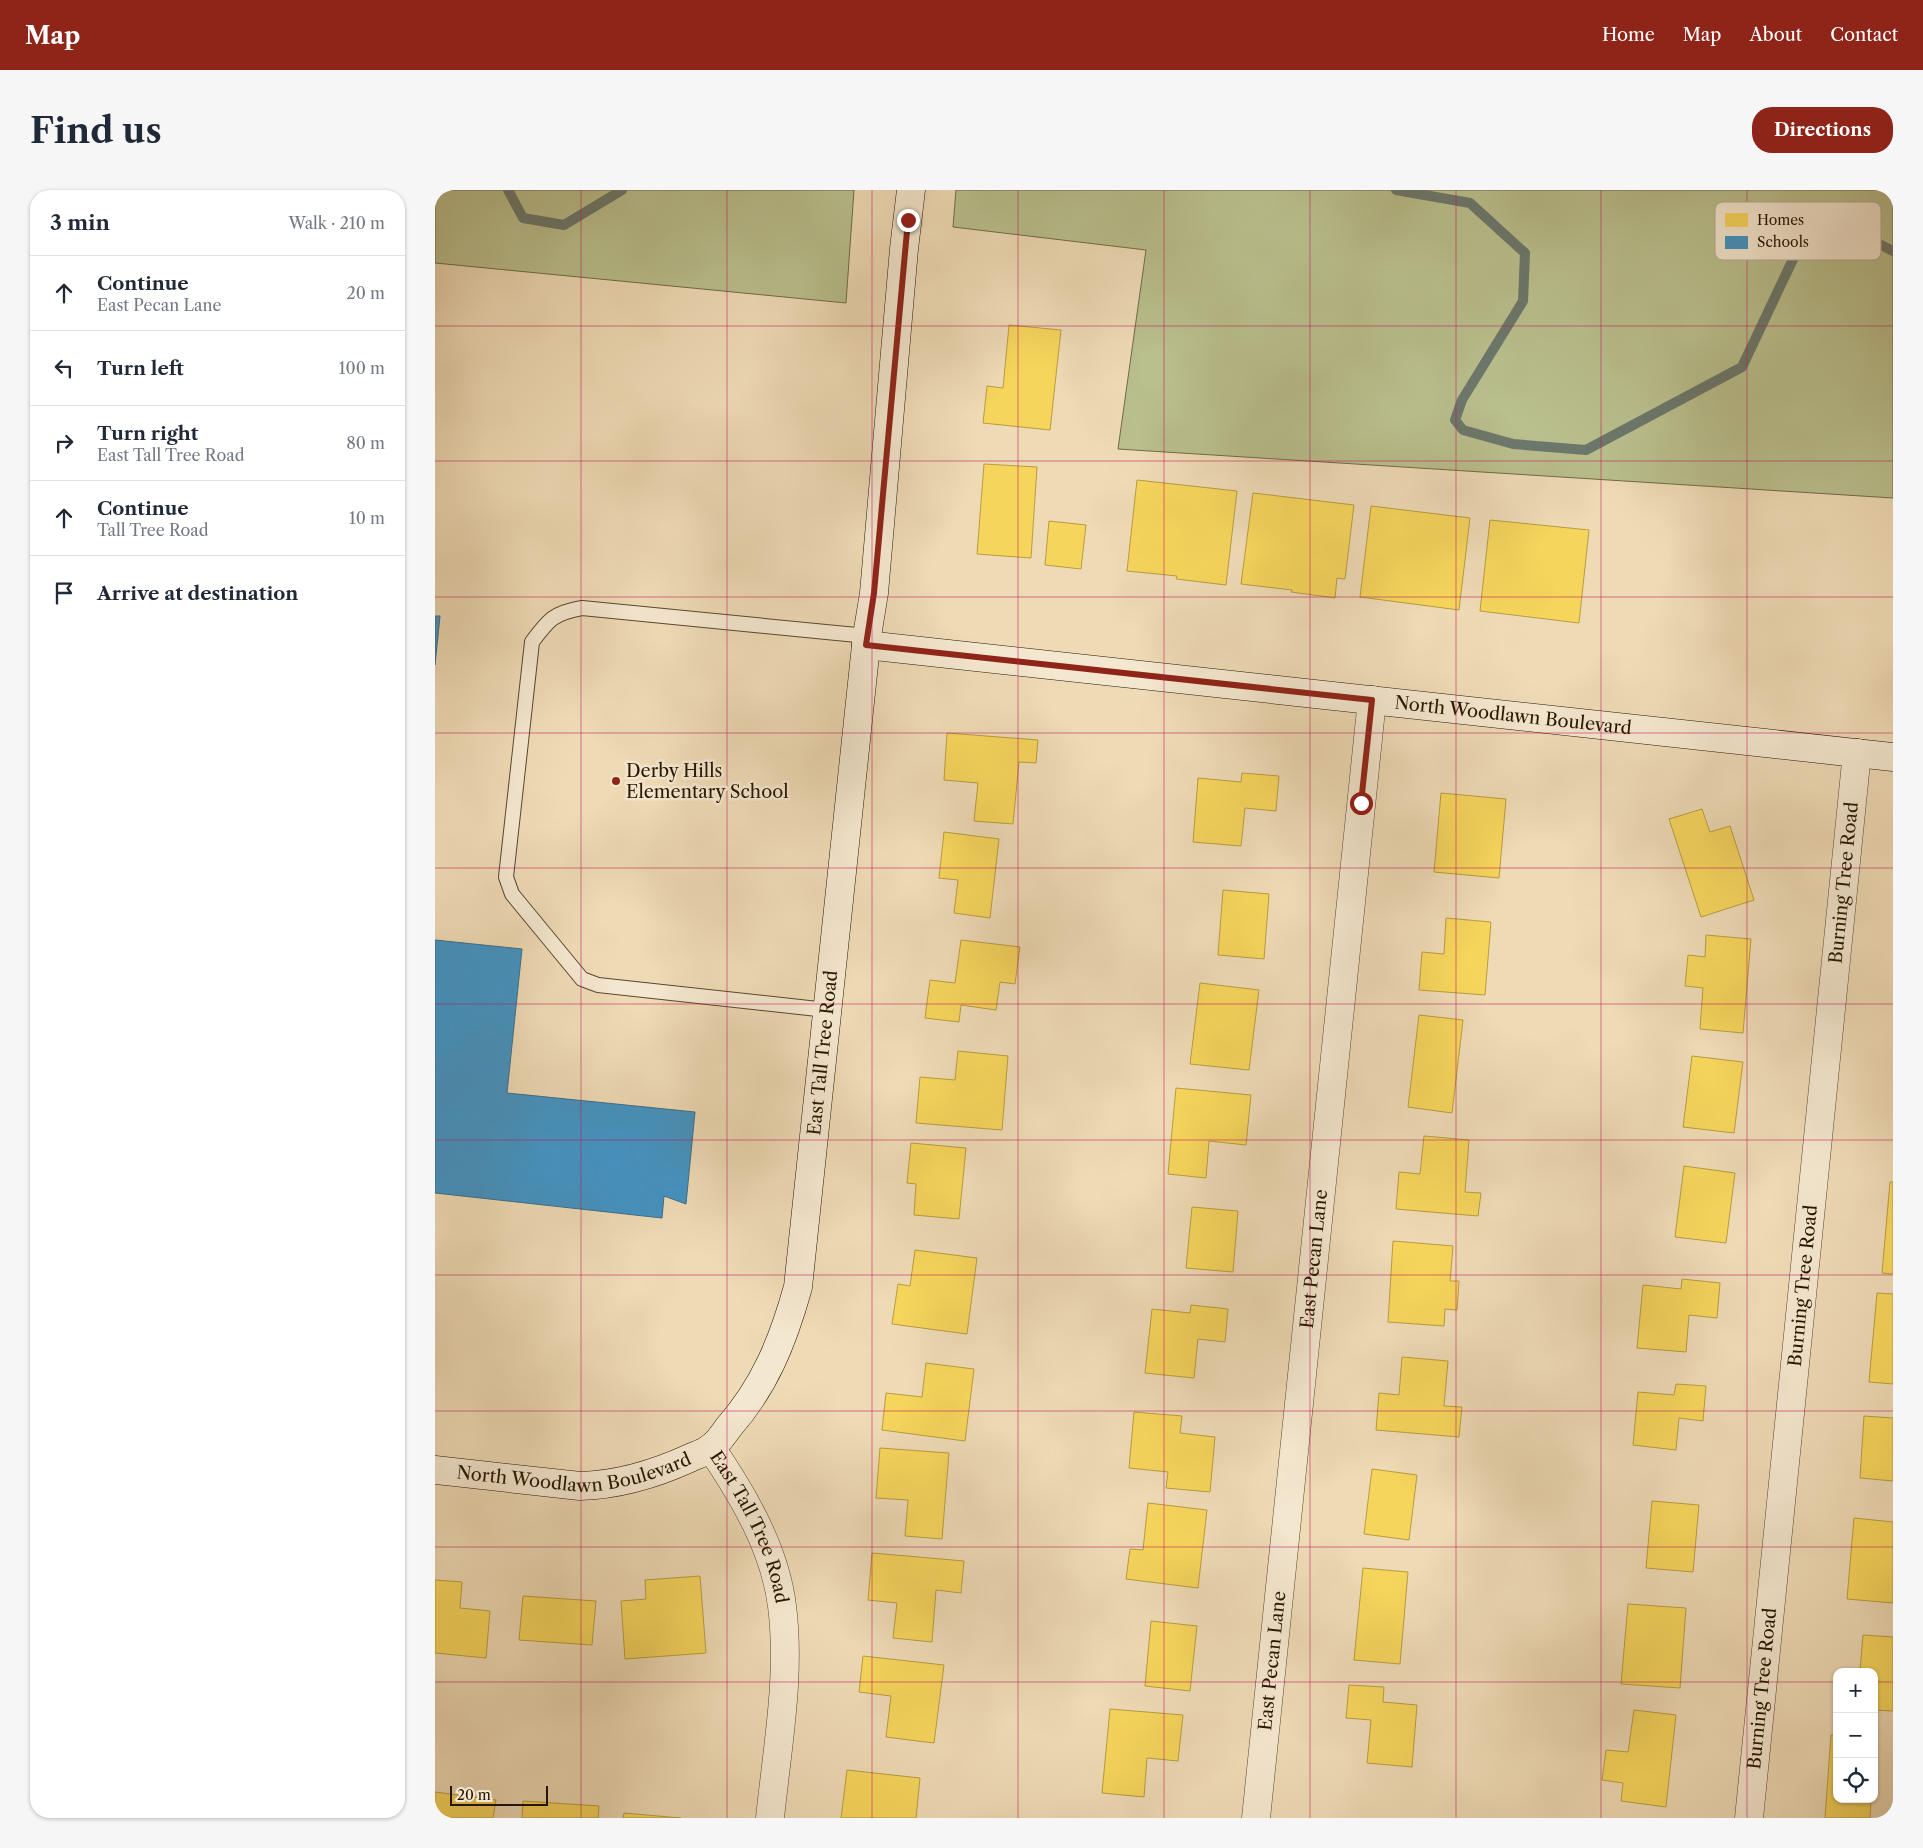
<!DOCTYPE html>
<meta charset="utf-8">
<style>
:root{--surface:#fff;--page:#f6f6f7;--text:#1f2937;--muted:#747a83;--line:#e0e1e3;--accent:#8f2418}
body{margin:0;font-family:"Libre Caslon Text",serif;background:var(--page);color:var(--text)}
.controls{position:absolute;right:15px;bottom:15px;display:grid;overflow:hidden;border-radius:10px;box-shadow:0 1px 4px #0004}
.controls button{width:45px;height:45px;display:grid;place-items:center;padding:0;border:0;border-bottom:1px solid var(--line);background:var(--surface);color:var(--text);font:25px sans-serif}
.scale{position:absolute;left:15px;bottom:12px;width:98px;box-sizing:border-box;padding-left:5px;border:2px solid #271602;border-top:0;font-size:14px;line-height:18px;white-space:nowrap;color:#271602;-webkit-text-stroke:4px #f4e7cf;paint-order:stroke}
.stop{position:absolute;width:15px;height:15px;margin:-11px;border:4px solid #8f2418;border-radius:50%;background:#fff}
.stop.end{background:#8f2418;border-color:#fff;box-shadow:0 1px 5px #0008}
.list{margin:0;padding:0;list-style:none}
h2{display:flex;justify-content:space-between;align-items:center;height:65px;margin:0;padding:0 20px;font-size:21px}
h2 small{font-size:16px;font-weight:400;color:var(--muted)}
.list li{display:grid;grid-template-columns:32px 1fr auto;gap:15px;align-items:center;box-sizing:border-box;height:75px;padding:0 20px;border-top:1px solid var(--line)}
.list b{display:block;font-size:19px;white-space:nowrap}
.list p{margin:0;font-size:16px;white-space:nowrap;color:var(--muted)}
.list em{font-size:16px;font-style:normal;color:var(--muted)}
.icon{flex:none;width:28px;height:28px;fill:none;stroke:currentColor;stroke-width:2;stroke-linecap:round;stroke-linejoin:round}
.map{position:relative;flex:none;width:1458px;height:1628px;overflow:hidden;border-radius:20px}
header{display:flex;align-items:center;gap:30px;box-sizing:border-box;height:70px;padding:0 25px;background:var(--accent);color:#fff}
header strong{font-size:24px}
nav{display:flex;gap:28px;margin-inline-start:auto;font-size:18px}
.intro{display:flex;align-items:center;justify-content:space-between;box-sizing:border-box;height:120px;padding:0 30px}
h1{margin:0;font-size:35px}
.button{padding:12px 22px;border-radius:20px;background:var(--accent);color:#fff;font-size:18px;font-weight:700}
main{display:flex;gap:30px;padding:0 30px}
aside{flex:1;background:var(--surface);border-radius:20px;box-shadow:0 1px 4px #0004}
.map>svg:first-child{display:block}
.green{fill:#b9bf8d;stroke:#706a48}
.homes{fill:#f6d55c;stroke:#b89c41}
.schools{fill:#4393c3;stroke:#3b6e89}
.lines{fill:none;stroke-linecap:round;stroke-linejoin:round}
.stream{stroke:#6c786c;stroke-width:10}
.lane-casing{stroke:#59472f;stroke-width:16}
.street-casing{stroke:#59472f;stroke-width:29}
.secondary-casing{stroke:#271602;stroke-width:29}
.lane{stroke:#f4e7cf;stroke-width:14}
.street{stroke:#f4e7cf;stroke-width:28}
.secondary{stroke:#f4e7cf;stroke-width:28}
.route{stroke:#8f2418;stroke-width:6}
.grid{fill:none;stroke:#c2185b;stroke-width:1;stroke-opacity:0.55}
.poi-dot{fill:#8f2418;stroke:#f4e7cf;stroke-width:2}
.labels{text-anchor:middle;stroke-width:5;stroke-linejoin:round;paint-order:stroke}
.street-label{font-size:18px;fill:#271602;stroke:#f4e7cf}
.poi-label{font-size:18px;fill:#271602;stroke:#f4e7cf;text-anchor:start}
.key{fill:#f4e7cf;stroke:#b6a892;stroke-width:1}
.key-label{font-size:14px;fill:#271602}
</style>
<header>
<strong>Map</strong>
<nav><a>Home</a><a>Map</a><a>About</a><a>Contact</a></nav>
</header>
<div class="intro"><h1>Find us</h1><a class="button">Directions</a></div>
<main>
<aside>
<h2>3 min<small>Walk · 210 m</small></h2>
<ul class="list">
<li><svg class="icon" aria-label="ahead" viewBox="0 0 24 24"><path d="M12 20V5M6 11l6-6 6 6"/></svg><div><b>Continue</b><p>East Pecan Lane</p></div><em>20 m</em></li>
<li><svg class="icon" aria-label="left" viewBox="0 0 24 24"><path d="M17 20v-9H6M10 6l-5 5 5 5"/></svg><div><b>Turn left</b></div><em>100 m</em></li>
<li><svg class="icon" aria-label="right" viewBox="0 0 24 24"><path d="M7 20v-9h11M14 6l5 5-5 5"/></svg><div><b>Turn right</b><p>East Tall Tree Road</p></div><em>80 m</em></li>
<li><svg class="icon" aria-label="ahead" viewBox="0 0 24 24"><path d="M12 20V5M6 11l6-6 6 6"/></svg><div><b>Continue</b><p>Tall Tree Road</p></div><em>10 m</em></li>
<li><svg class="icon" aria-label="arrive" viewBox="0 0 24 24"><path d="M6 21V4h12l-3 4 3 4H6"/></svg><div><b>Arrive at destination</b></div></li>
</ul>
</aside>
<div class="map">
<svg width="1458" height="1628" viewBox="0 0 1458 1628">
<rect width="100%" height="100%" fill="#eedab5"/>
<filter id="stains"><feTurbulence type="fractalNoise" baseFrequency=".004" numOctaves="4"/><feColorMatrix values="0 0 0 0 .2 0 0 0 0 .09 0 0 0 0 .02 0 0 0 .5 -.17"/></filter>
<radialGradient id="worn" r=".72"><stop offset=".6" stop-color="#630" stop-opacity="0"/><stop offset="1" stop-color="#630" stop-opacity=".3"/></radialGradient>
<path class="green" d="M0 0H419L411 113 0 73Z
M521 0H1458V308L683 259 711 60 518 37Z"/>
<path class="homes" d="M574 135 626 140 615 240 548 233 552 196 568 198Z
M549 274 602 277 596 368 542 364Z
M702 290 802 301 791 395 741 389 742 386 692 381Z
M818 303 919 315 910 389 902 388 900 408 856 402 857 400 806 394Z
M936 316 1035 328 1024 420 925 407Z
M1055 330 1154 340 1144 433 1045 421Z
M614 331 651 335 646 379 610 375Z
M512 543 603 550 601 573 584 572 578 634 539 631 543 593 509 590Z
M807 583 844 586 841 621 810 618 806 656 758 652 763 588 806 592Z
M1006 603 1071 609 1064 688 999 682Z
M1267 619 1275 642 1295 636 1319 710 1266 727 1234 629Z
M509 642 564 649 555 728 519 723 523 690 504 688Z
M788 700 834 704 829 769 783 765Z
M1011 728 1056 732 1050 805 984 800 987 762 1009 764Z
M1271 745 1316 749 1308 843 1265 839 1268 798 1250 796 1253 765 1270 767Z
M526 750 585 757 580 794 565 792 561 820 526 815 524 832 490 828 495 790 520 793Z
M765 793 824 800 814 880 755 874Z
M984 825 1028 830 1017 923 973 917Z
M523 861 573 866 567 940 481 933 485 887 520 890Z
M1257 866 1308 872 1299 943 1248 937Z
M741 898 816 905 811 955 774 951 771 988 733 984Z
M989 946 1034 950 1030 1002 1046 1003 1043 1026 961 1019 964 982 985 984Z
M476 953 531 958 524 1029 479 1025 481 994 472 993Z
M1249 976 1300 983 1291 1053 1240 1047Z
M1455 992H1458V1084L1447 1083Z
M757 1017 803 1021 798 1082 751 1078Z
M958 1051 1018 1056 1015 1091H1024L1022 1120 1010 1119 1009 1136 953 1132Z
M480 1060 542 1068 532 1144 457 1134 463 1094 475 1096Z
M1247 1089 1285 1093 1282 1128 1254 1125 1251 1162 1202 1158 1208 1095 1246 1099Z
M1442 1103 1458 1104V1194L1434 1192Z
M756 1115 793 1119 790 1152 763 1149 759 1188 710 1183 717 1119 755 1123Z
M967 1167 1013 1171 1009 1216 1027 1217 1024 1247 941 1240 944 1203 964 1205Z
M491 1173 539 1179 530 1251 447 1240 451 1203 487 1207Z
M1241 1194 1271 1196 1268 1231 1244 1228 1241 1260 1198 1255 1203 1202 1239 1205Z
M699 1222 747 1226 745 1243 780 1247 775 1302 731 1298 733 1282 694 1278Z
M1429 1226 1458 1228V1291L1425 1288Z
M445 1258 514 1263 507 1349 470 1346 473 1310 441 1308Z
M937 1279 982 1285 974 1350 929 1344Z
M1217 1311 1264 1315 1258 1382 1211 1378Z
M713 1313 772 1320 763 1398 691 1389 695 1359 708 1360Z
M1419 1328 1458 1332V1413L1412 1409Z
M437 1363 529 1371 526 1403 501 1400 497 1452 458 1448 462 1413 433 1410Z
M928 1378 973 1382 965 1474 919 1470Z
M265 1386 271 1463 190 1469 186 1411 211 1409 210 1390Z
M0 1390 27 1392 25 1418 55 1421 51 1468 0 1463Z
M88 1406 161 1411 157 1455 84 1450Z
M1193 1414 1251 1418 1245 1498 1186 1494Z
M716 1431 762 1436 755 1501 710 1496Z
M1428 1445 1458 1447V1521L1439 1520V1482H1405V1480L1425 1481Z
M428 1466 509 1475 499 1553 451 1547 456 1506 424 1502Z
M914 1495 949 1497 948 1512 982 1515 977 1577 932 1573 936 1530 911 1528Z
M675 1519 748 1525 743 1571 712 1568 709 1607 667 1603Z
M1199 1520 1241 1525 1231 1617 1186 1611 1188 1593 1167 1590 1171 1560 1193 1562Z
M1396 1545H1402V1609H1436L1435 1628H1390Z
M412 1580 485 1588 481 1628H406Z
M0 1602 61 1610 58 1628H0Z
M88 1611 164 1616 163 1628H87Z
M189 1623 246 1628H188Z"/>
<path class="schools" d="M0 426H5L0 475Z
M0 750 87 759 72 903 260 922 251 1014 229 1006 227 1028 0 1003Z"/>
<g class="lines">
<path class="stream" d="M73 0 88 28 129 35 187 0
M961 0 1035 13 1090 63 1088 111 1027 210 1020 230 1028 240 1078 254 1151 260 1307 177 1360 65 1418 41 1458 61"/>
<defs>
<path id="lane" d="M392 820 163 795 147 789 77 704 71 687 97 452C114 429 119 423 147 418L432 446"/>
<g id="street">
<path id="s1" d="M276 1258C308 1305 340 1359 347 1416 356 1485 342 1559 335 1628"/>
<path id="s2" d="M821 1628 937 510"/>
<path id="s3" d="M1314 1628 1422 563"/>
</g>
<g id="secondary">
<path id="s4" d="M431 455 1458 567"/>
<path id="s5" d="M0 1280 145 1296C183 1295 220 1284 255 1268 261 1265 270 1263 275 1258 282 1254 288 1245 293 1238 330 1196 348 1151 363 1097L432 446 439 403 469 59 476 0"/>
</g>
</defs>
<use href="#lane" class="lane-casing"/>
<use href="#street" class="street-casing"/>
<use href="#secondary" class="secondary-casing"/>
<use href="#lane" class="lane"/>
<use href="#street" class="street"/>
<use href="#secondary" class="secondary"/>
</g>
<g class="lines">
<path class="route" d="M473 30 439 403 431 455 937 510 926 613"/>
</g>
<path class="grid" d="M146 0V1628M292 0V1628M437 0V1628M583 0V1628M729 0V1628M875 0V1628M1021 0V1628M1166 0V1628M1312 0V1628M0 136H1458M0 271H1458M0 407H1458M0 543H1458M0 678H1458M0 814H1458M0 950H1458M0 1085H1458M0 1221H1458M0 1357H1458M0 1492H1402M1439 1492H1458"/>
<circle class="poi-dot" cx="181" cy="591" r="5"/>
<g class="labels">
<g class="street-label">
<text dy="6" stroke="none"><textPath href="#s4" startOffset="651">North Woodlawn Boulevard</textPath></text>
<text dy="6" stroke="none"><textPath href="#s3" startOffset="940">Burning Tree Road</textPath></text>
<text dy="6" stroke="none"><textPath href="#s5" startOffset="704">East Tall Tree Road</textPath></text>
<text dy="6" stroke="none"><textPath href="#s2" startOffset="562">East Pecan Lane</textPath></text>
<text dy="6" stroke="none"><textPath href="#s3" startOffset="535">Burning Tree Road</textPath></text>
<text dy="6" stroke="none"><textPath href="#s5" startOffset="141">North Woodlawn Boulevard</textPath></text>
<text dy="6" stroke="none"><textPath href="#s1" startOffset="89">East Tall Tree Road</textPath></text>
<text dy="6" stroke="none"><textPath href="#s2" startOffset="158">East Pecan Lane</textPath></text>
<text dy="6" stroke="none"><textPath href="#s3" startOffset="130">Burning Tree Road</textPath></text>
</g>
<g class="poi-label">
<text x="191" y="587">Derby Hills<tspan x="191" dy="21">Elementary School</tspan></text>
</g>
</g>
<rect x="1280" y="12" width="166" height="58" rx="8" class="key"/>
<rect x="1290" y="23" width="23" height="14" fill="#f6d55c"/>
<rect x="1290" y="46" width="23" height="13" fill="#4393c3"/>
<g class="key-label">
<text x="1322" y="35">Homes</text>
<text x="1322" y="57">Schools</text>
</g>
<rect width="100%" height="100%" filter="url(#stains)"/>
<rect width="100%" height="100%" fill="url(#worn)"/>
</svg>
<div class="controls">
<button>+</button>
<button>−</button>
<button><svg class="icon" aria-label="locate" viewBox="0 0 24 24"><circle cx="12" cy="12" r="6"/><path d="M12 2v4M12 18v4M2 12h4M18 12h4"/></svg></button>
</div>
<div class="scale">20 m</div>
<div class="stop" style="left:926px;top:613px"></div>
<div class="stop end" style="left:473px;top:30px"></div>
</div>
</main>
